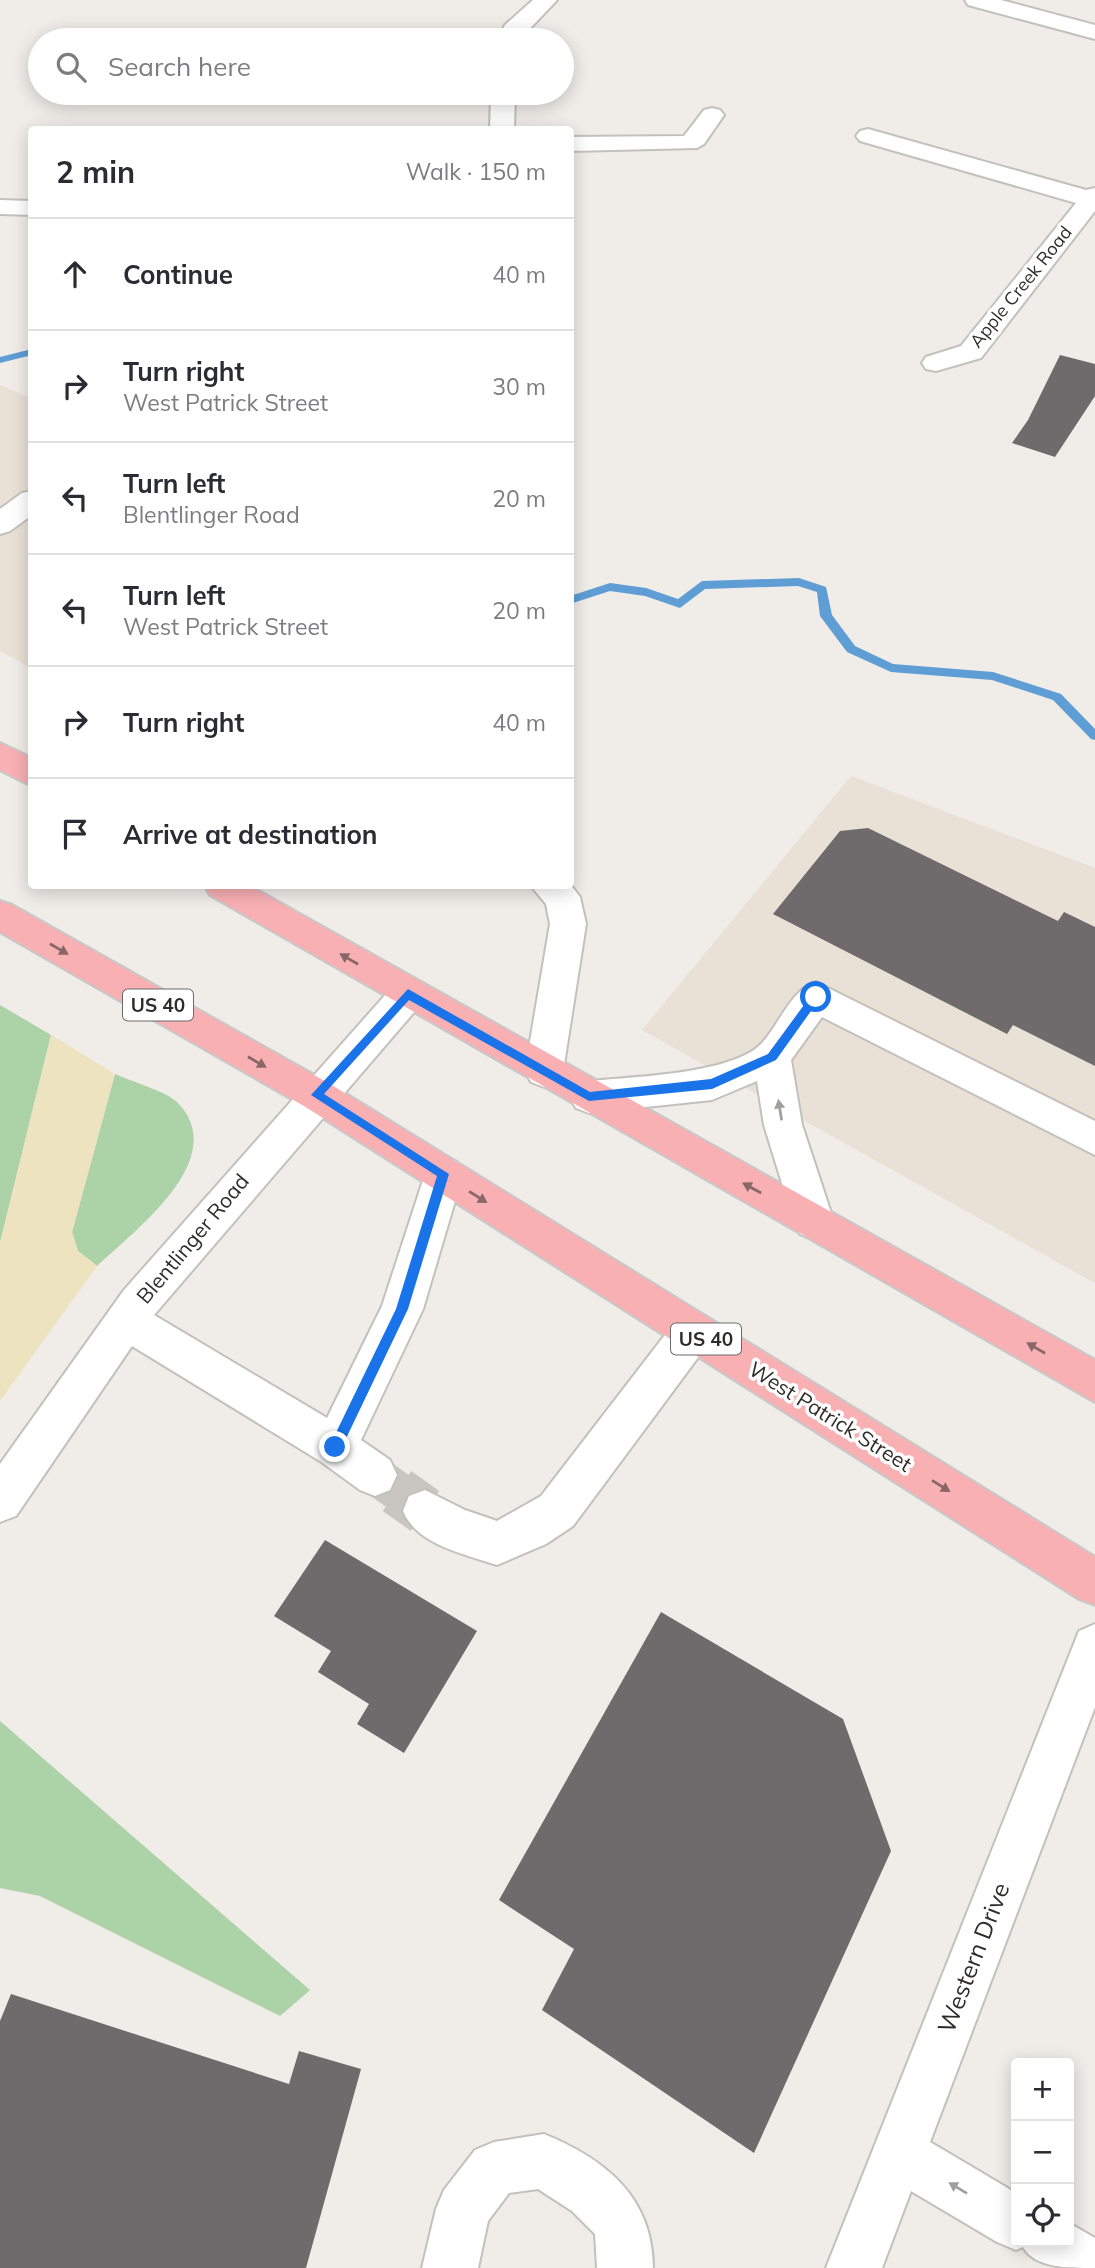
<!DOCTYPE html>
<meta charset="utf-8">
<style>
:root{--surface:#fff;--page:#f2f2f3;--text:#2b2b33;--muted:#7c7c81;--line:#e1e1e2}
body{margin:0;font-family:Mulish,sans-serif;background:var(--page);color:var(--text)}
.controls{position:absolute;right:21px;bottom:21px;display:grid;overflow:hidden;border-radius:7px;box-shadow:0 4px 18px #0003}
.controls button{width:63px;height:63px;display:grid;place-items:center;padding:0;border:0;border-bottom:2px solid var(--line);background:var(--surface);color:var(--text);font:35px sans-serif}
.stop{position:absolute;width:21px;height:21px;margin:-16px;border:5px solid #1a73e8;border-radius:50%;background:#fff}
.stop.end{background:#1a73e8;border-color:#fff;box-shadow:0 2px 7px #0008}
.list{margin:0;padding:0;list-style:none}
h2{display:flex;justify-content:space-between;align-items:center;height:91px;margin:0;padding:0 28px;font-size:30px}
h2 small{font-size:23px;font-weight:400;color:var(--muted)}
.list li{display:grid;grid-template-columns:46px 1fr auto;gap:21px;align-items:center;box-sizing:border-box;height:112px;padding:0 28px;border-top:2px solid var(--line)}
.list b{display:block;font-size:26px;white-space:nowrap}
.list p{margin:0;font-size:23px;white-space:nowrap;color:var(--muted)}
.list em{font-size:23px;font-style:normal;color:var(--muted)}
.icon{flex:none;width:38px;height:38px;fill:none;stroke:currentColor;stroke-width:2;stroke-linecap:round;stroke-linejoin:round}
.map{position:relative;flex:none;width:1095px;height:2268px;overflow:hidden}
.search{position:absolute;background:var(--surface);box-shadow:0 4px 18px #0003;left:28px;top:28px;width:546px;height:77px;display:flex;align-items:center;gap:18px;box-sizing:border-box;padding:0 24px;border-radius:38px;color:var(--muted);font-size:26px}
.panel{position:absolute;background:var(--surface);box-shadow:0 4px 18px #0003;left:28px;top:126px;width:546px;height:763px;border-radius:7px}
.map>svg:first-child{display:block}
.built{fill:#e9e0d6}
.green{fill:#acd2a7}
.sand{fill:#ede3be}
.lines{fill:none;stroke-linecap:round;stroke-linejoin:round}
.stream{fill:#5e9ed5;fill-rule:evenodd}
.building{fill:#6f6a6c}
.minor-tunnel-far1{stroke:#c9c6c2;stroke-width:39;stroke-dasharray:39 19;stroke-linecap:butt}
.minor-tunnel{stroke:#c9c6c2;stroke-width:49;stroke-dasharray:49 24;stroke-linecap:butt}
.minor-casing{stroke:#c4c0bc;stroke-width:4}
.major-casing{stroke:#c9c8c8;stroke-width:4}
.minor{fill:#fff;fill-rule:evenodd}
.major{fill:#f8b0b3;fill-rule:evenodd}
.oneway{fill:#896768}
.oneway2{fill:#a1a09f}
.route{fill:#1a73e8}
.labels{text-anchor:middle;stroke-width:7;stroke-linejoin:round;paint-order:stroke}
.far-street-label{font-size:18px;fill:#2e2c2a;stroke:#fff}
.shield{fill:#fff;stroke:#6d6b6a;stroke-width:2}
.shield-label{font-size:19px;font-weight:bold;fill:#2e2c2a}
.street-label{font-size:21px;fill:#2e2c2a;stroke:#fff}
.near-street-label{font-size:24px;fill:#2e2c2a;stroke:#fff}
</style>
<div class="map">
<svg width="1095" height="2268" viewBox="0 0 1095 2268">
<rect width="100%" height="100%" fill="#f0ece8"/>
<path class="built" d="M0 385 31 398V668L0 651Z
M851 776 1095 868V1283L642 1030Z"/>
<path class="green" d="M0 1005 51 1035 0 1243Z
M115 1074C130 1081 168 1092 178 1103 231 1159 135 1230 97 1266L78 1251 72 1232Z
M0 1721 310 1990 280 2016 40 1896 0 1888Z"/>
<path class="sand" d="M51 1035 115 1074 72 1232 78 1251 97 1266 0 1401V1243Z"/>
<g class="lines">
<path class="stream" d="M32 349V355L0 363V357Z
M799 578 826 587 832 615 855 646 893 664 993 672 1061 694 1095 729V740L1091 739 1053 700 992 680 891 672 847 652 820 616 817 592 798 586 705 589 680 608 645 596 610 591 570 604V596L610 583 646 588 678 599 702 581Z"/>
</g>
<path class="building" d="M1060 355 1095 364V396L1055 457 1012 443 1028 420Z
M868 828 1058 921 1064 912 1095 927V1066L1013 1025 1007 1034 773 914 840 831Z
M325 1540 477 1631 404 1753 357 1724 369 1704 318 1672 331 1651 274 1616Z
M661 1612 843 1719 891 1851 754 2153 542 2010 574 1949 499 1900Z
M11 1994 289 2084 299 2051 361 2069 306 2268H0V2021Z"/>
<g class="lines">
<path class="minor-tunnel-far1" d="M375 1475 399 1492"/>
<path class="minor-tunnel" d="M397 1491 425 1511"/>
<defs>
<path id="minor" d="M533 0H557L519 40H497L505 25Z
M965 0H1001L1095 25V39L968 5Z
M491 93H515L514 130H490Z
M712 108 720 110 724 115 704 144 697 148 570 151V137L684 136 704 110Z
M868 129 1086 190 1095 188V211L981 358 936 371 926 369 922 363 926 357 961 346 1076 203 860 141 856 136 860 131Z
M0 200 32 201V215L0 214Z
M32 491V515L10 531 0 534V509L22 493Z
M570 884 580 897 586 924 563 1071 557 1082 544 1087 531 1082 525 1071 550 924 546 904 531 886Z
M408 979 421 984 426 994 421 1004 154 1315 327 1418 382 1306 429 1162 443 1157 457 1162 463 1174 423 1309 361 1440 390 1460 397 1475 390 1490 375 1496 360 1490 320 1461 132 1346 16 1516 0 1522V1464L124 1290 395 984Z
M816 982 1095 1121V1155L822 1017 791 1060 802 1125 834 1222 828 1234 814 1239 800 1234 794 1222 764 1125 757 1081 712 1100 589 1113 576 1108 570 1097 576 1086 589 1081C631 1077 730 1074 760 1045 780 1025 789 991 816 982Z
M693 1312 708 1318 714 1331 708 1344 573 1526 546 1544 497 1565C464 1554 417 1545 403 1511L409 1496 425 1490 465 1510 497 1521 541 1496 678 1318Z
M1095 1624V1707L930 2142 1016 2193V2242H1069V2223L1095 2238V2268C1067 2268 1035 2268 1023 2247L1016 2250 997 2242 911 2191 882 2268H826L1079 1631Z
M544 2134C605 2159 653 2197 653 2268H597L595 2234 572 2211 538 2189 509 2193 488 2221 478 2268H422L436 2209 444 2190 475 2150 494 2142Z"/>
<path id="major" d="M0 743 32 758V786L0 770Z
M205 886H250L1095 1360V1402L210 895Z
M0 901 12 905 330 1084 1095 1557V1605L1079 1599 304 1106 0 932Z"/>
</defs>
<use href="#minor" class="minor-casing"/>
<use href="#major" class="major-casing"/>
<use href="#minor" class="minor"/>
<use href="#major" class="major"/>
</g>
<defs><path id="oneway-solid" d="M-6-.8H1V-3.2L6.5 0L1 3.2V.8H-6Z" transform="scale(1.75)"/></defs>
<g class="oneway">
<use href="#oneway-solid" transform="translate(59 949) rotate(30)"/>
<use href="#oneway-solid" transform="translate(349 959) rotate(-150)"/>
<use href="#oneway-solid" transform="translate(257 1062) rotate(30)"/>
<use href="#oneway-solid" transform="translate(752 1188) rotate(-151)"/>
<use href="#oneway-solid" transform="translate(478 1197) rotate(32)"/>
<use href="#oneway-solid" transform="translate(1036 1348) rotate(-150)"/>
<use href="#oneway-solid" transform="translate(941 1486) rotate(32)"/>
</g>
<g class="oneway2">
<use href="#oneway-solid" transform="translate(780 1110) rotate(-99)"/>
<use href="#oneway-solid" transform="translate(958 2188) rotate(-149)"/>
</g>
<path class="route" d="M408 989 590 1092 711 1079 768 1054 812 994 821 997 776 1060 712 1089 589 1101 409 1000 324 1094 449 1174 408 1309 340 1451 335 1453 329 1447 396 1309 437 1176 311 1095Z"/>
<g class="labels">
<g class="far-street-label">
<text transform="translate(1021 287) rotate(-51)" y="6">Apple Creek Road</text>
</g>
<g class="shield">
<rect x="123" y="989.5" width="70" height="31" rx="5"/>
<rect x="671" y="1323.5" width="70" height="31" rx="5"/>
</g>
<g class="shield-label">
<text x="158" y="1012">US 40</text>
<text x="706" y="1346">US 40</text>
</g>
<g class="street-label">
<text transform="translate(193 1239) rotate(-50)" y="7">Blentlinger Road</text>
<text transform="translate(830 1417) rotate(32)" y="7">West Patrick Street</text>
</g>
<g class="near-street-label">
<text transform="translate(974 1958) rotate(-69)" y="8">Western Drive</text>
</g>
</g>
</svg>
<div class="controls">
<button>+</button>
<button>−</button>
<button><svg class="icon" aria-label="locate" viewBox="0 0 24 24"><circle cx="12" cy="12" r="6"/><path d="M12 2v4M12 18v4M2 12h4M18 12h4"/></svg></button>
</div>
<div class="stop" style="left:816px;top:997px"></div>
<div class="stop end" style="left:335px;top:1447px"></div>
<div class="search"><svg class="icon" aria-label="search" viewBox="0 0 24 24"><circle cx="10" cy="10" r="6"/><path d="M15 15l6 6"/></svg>Search here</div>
<section class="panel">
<h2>2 min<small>Walk · 150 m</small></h2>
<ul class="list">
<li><svg class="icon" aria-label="ahead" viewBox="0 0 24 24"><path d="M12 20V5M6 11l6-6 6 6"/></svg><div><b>Continue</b></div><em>40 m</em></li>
<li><svg class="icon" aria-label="right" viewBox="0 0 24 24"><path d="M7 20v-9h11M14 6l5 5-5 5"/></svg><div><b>Turn right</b><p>West Patrick Street</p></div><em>30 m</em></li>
<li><svg class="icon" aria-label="left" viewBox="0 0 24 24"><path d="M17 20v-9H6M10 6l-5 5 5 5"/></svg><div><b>Turn left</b><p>Blentlinger Road</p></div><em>20 m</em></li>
<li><svg class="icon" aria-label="left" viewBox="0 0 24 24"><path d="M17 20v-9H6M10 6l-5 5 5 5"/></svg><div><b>Turn left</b><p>West Patrick Street</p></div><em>20 m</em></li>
<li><svg class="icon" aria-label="right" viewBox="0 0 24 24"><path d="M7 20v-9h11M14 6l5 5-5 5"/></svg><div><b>Turn right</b></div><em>40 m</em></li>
<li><svg class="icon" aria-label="arrive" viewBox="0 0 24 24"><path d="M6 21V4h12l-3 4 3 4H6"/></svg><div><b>Arrive at destination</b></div></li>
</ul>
</section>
</div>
